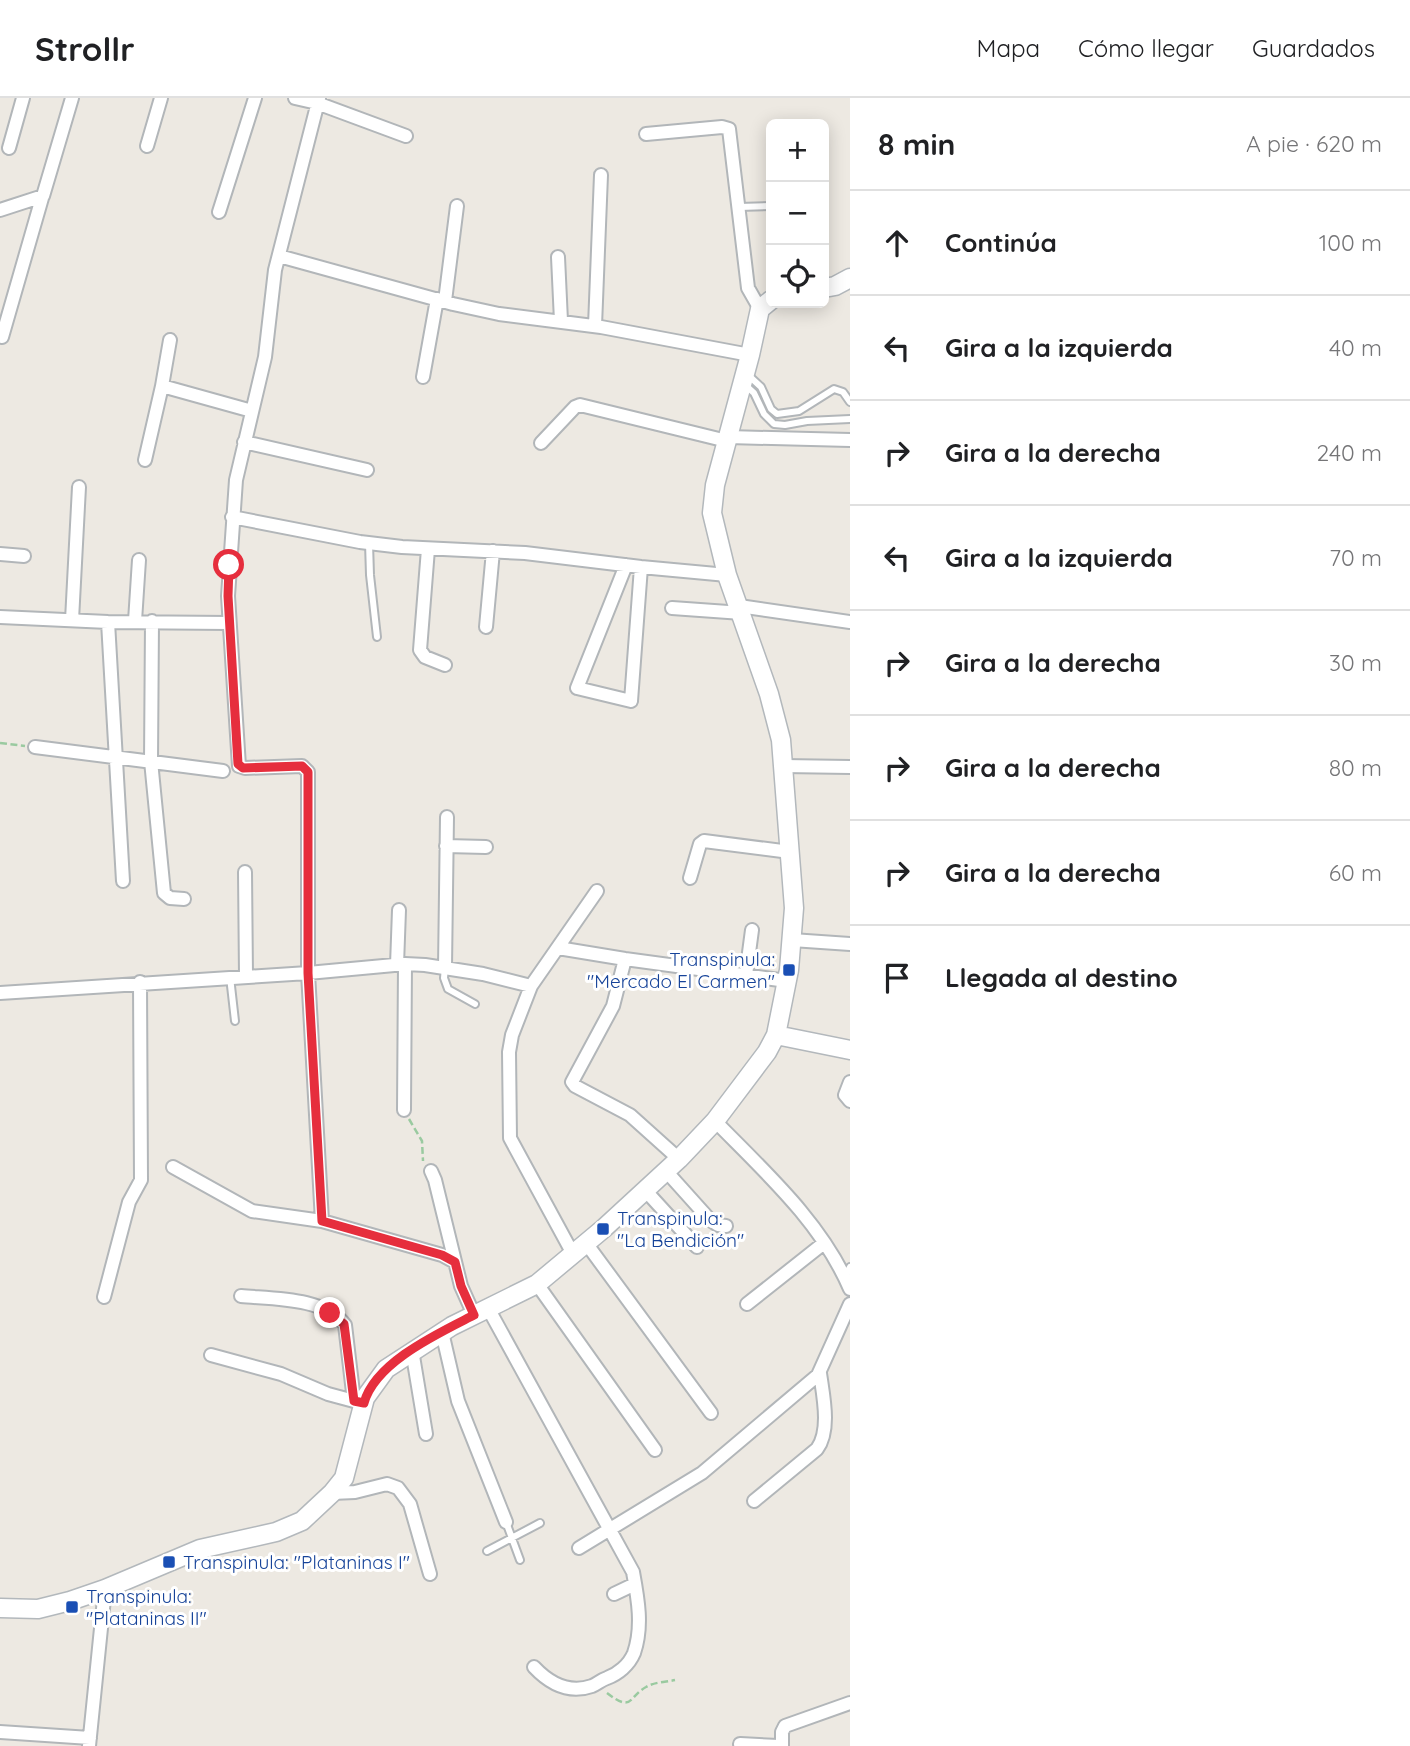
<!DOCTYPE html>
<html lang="es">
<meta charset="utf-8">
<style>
:root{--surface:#fff;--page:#f2f2f2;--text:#202124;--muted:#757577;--line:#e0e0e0}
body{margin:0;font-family:Quicksand,sans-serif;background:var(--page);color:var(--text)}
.controls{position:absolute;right:21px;top:21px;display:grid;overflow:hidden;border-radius:10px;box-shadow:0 4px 18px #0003}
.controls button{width:63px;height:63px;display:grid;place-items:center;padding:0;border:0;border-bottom:2px solid var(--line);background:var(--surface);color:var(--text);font:35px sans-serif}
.stop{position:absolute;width:21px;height:21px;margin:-16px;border:5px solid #e62e3d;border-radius:50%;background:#fff}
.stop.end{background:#e62e3d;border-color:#fff;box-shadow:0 2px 7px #0008}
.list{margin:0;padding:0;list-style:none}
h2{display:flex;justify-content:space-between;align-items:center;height:91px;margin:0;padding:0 28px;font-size:30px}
h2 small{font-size:23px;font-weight:400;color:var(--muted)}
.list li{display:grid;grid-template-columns:46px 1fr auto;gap:21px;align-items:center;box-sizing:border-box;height:105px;padding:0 28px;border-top:2px solid var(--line)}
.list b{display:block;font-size:26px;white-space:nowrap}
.list em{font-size:23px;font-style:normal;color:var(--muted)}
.icon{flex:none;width:38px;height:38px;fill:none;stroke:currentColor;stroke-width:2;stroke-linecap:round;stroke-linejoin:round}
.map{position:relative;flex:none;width:850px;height:1648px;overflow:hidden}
header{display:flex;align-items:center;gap:42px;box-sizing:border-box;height:98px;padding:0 35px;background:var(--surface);border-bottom:2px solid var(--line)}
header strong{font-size:33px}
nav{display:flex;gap:38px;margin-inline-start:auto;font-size:24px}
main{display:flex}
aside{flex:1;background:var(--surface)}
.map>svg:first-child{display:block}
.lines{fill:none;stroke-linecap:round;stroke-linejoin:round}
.lane-casing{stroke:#b2b6b9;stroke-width:10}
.street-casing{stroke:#b2b6b9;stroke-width:16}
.secondary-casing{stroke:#b3b8bc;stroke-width:21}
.path{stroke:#9acaa0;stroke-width:2.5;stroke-dasharray:7 3.5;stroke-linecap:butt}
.lane{stroke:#fff;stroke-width:6}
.street{stroke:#fff;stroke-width:12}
.secondary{stroke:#fff;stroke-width:18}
.route{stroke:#e62e3d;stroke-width:9}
.transit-dot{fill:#1a4fb4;stroke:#fff;stroke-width:2.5}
.labels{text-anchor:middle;stroke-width:6;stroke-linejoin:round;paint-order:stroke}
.transit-label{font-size:19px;fill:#164399;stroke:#fff;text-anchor:start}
</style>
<header>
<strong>Strollr</strong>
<nav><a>Mapa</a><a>Cómo llegar</a><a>Guardados</a></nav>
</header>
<main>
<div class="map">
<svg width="850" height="1648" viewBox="0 0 850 1648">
<rect width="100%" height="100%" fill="#ede9e2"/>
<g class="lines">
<defs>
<path id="lane" d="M739 109 771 108
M748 277 761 289 771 311 777 316 799 313 834 291 843 294 850 304
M744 286 754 295 764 316 774 326 785 327 807 323 850 321
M369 445 370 477 377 539
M445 869 444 880 448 891 475 906
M230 879 235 923
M845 1179 850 1169
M506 1424 520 1462
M487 1453 540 1425"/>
<path id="street" d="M295 0 317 5 406 38
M319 0 275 172 265 259 236 382 228 498 239 668 245 670 302 668 308 674V875L322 1123
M646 36 722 29 729 31 748 190 760 211
M147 48 161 0
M9 50 23 0
M0 112 43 98 72 0
M219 114 255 0
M279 158 453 206 499 216 601 229 750 257
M558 159 561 223
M445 203 457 108
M595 228 601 77
M2 239 42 100
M423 279 437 201
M162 288 170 242
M728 339 850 342
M244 344 367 372
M541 345 575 309 580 307 727 343
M145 362 162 288 252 313
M232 419 360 444 402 449 525 455 641 469 727 477
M428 451 420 552 425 559 445 567
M0 456 24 458
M626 467 577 590 631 603 641 469
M739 508 850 524
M672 510 742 515
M0 519 108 524 229 525
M72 522 79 389
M135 523 139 462
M152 523 151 663 164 795 170 800 184 801
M108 524 123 783
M486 529 493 453
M35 649 223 673
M783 668 850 669
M446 748 486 749
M245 774 246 878
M690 780 700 746 704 743 790 754
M792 842 850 846
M558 850 625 861 787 883
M625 861 613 908 572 984 575 988 630 1017 679 1061
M397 867 399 812
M445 869 447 719
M746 877 752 832
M0 895 308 875 405 866 425 867 483 876 531 888
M850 984 845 997 850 1003
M404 1012 405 866
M715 1023C765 1074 822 1125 850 1191
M173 1069 252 1113 322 1123 442 1157 455 1164
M431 1073 435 1082 461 1188 474 1217
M666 1073 710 1122 718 1127 726 1128
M645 1092 697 1149
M586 1145 711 1315
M573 1156 510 1040 509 954 512 937 531 888 597 793
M537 1186 655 1352
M241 1198C272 1201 324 1199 345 1227L354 1303 364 1305
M104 1199 129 1104 141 1082 140 884
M747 1206 824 1145
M488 1210 633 1474C638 1501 643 1529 634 1555 629 1567 618 1576 607 1580 601 1582 597 1586 592 1588 569 1596 550 1586 534 1569
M442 1234 458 1303 506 1424
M412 1252 426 1336
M211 1257 281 1276 328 1296 354 1303
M332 1395 355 1394 387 1386 398 1390 410 1406 430 1476
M754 1403 817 1351C831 1332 823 1297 820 1275
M579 1450 702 1375 818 1277 850 1206
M614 1496 635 1486
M0 1634 90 1640
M740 1646 778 1648
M89 1648 105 1491
M782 1648V1634L785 1628 850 1605"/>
<path id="secondary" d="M824 190 835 188 850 180
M776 937 850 952
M0 1510 38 1511 70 1503 105 1491 200 1451 276 1434 302 1423 332 1395 344 1380 365 1300 386 1271 452 1228 537 1186 603 1131 679 1061 715 1023 767 954 776 937 789 872 794 810 781 642 769 596 727 477 712 415 715 387 750 257 760 211 771 202"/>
</defs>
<use href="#lane" class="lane-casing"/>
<use href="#street" class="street-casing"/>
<use href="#secondary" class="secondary-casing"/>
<path class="path" d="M0 645 25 648
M409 1021 422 1043 423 1063
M607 1595C633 1615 628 1599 646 1589 654 1584 666 1584 675 1582"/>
<use href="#lane" class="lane"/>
<use href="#street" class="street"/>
<use href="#secondary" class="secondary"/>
</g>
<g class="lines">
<path class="route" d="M229 467 228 498 238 666 243 670 302 668 308 674V875L322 1123 442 1157 455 1164 461 1188 474 1217C439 1235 375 1264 364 1305L354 1303 344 1226 330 1215"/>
</g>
<g class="transit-dot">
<rect x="782" y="865" width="14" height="14" rx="3.5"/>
<rect x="596" y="1124" width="14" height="14" rx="3.5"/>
<rect x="162" y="1457" width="14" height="14" rx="3.5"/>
<rect x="65" y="1502" width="14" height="14" rx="3.5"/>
</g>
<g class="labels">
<g class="transit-label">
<text x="775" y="868" text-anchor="end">Transpinula:<tspan x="775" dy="22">"Mercado El Carmen"</tspan></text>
<text x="617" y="1127">Transpinula:<tspan x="617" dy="22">"La Bendición"</tspan></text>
<text x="183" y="1471">Transpinula: "Plataninas I"</text>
<text x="86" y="1505">Transpinula:<tspan x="86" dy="22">"Plataninas II"</tspan></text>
</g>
</g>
</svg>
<div class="controls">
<button>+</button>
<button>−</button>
<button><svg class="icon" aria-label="locate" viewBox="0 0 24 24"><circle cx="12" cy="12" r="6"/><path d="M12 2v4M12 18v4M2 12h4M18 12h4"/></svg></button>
</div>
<div class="stop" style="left:229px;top:467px"></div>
<div class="stop end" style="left:330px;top:1215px"></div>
</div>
<aside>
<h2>8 min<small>A pie · 620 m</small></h2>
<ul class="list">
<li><svg class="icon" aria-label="ahead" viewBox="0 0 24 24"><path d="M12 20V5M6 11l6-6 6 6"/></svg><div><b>Continúa</b></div><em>100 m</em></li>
<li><svg class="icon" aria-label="left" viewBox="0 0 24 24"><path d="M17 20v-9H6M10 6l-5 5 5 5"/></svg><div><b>Gira a la izquierda</b></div><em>40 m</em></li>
<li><svg class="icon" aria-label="right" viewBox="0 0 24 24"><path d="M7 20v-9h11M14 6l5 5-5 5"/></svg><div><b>Gira a la derecha</b></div><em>240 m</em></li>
<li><svg class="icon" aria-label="left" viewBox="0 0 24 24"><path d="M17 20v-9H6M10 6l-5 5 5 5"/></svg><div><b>Gira a la izquierda</b></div><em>70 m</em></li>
<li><svg class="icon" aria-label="right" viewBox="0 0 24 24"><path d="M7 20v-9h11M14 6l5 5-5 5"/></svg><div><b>Gira a la derecha</b></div><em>30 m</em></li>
<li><svg class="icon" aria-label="right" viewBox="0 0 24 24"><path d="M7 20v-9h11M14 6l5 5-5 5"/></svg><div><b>Gira a la derecha</b></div><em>80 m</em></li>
<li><svg class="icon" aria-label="right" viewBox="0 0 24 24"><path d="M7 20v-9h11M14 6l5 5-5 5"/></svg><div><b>Gira a la derecha</b></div><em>60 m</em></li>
<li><svg class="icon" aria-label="arrive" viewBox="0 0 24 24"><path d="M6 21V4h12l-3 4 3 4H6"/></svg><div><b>Llegada al destino</b></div></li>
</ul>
</aside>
</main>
